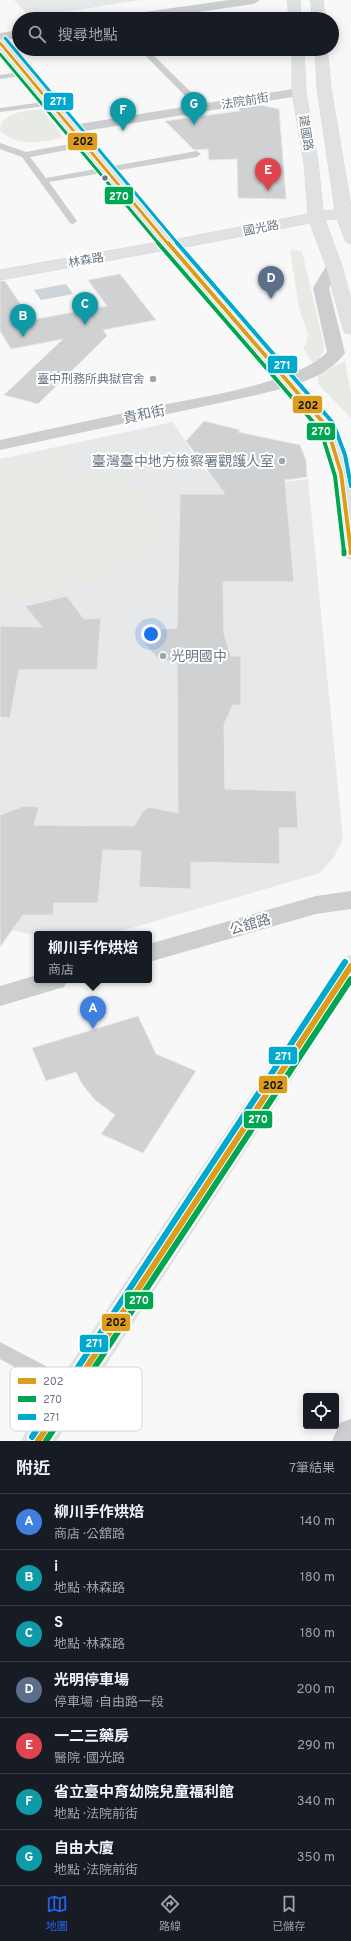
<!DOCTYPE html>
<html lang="zh-TW">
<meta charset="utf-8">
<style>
:root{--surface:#171b24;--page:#242831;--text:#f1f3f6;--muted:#9ea1a6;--line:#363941;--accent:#2563eb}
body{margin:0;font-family:Overpass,"Noto Sans TC",sans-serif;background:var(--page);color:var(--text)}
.controls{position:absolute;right:12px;bottom:12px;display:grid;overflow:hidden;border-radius:4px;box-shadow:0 2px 10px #0003}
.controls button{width:36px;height:36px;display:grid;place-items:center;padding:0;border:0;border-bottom:1px solid var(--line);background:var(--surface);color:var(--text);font:20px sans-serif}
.you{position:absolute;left:151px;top:634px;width:14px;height:14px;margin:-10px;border:3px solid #fff;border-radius:50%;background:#1a73e8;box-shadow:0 0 0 6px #1a73e833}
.badge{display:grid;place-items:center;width:26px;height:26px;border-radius:50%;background:var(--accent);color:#fff;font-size:13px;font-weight:700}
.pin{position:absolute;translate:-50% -33px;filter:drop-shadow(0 1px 2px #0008)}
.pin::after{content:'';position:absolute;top:21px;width:14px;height:12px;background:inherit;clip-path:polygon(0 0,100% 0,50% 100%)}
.popup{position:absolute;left:34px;top:931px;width:118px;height:52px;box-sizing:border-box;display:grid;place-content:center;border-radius:4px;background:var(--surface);filter:drop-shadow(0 1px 3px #0005);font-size:13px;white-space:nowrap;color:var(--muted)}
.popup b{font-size:15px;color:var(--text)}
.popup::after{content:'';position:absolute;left:50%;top:100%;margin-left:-8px;border:8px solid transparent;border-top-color:var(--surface)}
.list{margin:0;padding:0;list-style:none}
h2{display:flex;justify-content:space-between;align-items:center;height:52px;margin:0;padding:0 16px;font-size:17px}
h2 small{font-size:13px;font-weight:400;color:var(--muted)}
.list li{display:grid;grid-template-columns:26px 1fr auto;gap:12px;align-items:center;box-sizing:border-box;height:56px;padding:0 16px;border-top:1px solid var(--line)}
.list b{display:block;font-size:15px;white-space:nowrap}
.list p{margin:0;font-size:13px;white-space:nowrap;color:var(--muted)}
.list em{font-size:13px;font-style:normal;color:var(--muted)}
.icon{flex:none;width:22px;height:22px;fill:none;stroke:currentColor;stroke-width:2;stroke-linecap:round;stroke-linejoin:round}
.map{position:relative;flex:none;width:351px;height:1441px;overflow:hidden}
.search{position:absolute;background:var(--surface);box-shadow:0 2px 10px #0003;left:12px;right:12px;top:12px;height:44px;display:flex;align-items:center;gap:10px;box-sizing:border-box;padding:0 14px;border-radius:22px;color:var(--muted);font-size:15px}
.sheet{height:444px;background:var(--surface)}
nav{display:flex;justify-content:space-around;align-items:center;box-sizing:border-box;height:56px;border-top:1px solid var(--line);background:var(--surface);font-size:11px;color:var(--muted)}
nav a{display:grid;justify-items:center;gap:2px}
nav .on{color:var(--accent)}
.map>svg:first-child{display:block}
.built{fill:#e7e8e9}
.green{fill:#e8eae6}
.water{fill:#ced4d7}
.building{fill:#cfd1d2;stroke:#e8e8e8}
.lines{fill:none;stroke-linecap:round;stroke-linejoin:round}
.secondary-casing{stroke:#d5d6d6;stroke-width:1}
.lane{fill:#cdcecf;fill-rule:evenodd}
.street{fill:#cdcecf;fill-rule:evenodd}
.secondary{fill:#e0e1e2;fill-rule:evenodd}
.bus-1-far3-casing{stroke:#fff;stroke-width:5}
.bus-1-far2-casing{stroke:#fff;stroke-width:6}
.bus-1-far1-casing{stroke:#fff;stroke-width:8}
.bus-1-casing{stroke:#fff;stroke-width:10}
.bus-2-far3-casing{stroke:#fff;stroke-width:5}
.bus-2-far2-casing{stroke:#fff;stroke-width:6}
.bus-2-far1-casing{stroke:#fff;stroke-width:8}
.bus-2-casing{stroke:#fff;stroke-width:10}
.bus-3-far2-casing{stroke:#fff;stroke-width:5}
.bus-3-far1-casing{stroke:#fff;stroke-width:6}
.bus-3-casing{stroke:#fff;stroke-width:10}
.bus-1-far3{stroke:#db9d1b;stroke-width:3}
.bus-1-far2{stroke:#db9d1b;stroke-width:4}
.bus-1-far1{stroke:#db9d1b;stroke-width:5}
.bus-1{stroke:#db9d1b;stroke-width:6}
.bus-2-far3{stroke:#00a651;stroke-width:3}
.bus-2-far2{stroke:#00a651;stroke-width:4}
.bus-2-far1{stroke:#00a651;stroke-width:5}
.bus-2{stroke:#00a651;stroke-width:6}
.bus-3-far2{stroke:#00a9ce;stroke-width:3}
.bus-3-far1{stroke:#00a9ce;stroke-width:4}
.bus-3{stroke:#00a9ce;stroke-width:6}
.bus-dot{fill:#6b7885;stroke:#fff;stroke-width:1.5}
.poi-dot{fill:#9ca5ad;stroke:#fff;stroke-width:1.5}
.labels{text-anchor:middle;stroke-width:4;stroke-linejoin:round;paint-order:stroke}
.far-street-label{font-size:12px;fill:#6b7885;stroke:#fff}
.far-poi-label{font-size:12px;fill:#6b7885;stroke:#fff;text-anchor:end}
.street-label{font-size:14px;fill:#6b7885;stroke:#fff}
.poi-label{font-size:14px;fill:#6b7885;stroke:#fff;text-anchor:end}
.key{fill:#fff;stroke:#d3d6da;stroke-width:1}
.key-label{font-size:11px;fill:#6b7885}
.line-badge{stroke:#fff;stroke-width:1.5}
.badge-label{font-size:11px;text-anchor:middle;font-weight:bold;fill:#fff}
.pale-badge-label{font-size:11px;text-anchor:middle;font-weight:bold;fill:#111}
</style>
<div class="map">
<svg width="351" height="1441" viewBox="0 0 351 1441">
<rect width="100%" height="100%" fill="#f8f8f8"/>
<path class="built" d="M14 0H141L30 17Z
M173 422 202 468 219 481 233 488 308 479 343 839 334 857 320 873 111 934H37V936L0 927V459Z"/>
<path class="green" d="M42 109 63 137C45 143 14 147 0 130L1 123C11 111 28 110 42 109Z
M290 250 302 251 323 341 324 351 318 360 312 362 303 348 306 345 308 334 299 308Z
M345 361 351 393V418L318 384V374Z
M60 450 73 474 0 490V464Z
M184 452 191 463 117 482C129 487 143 490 152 500 163 511 168 535 159 548 141 572 32 599 0 605V493Z"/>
<path class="water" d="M66 284 73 294 41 300 34 290Z"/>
<path class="building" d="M260 105 279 109 286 199 238 198 237 159 209 160 208 149 194 150 165 121 240 111 238 107Z
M120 274 156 320 103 330 107 336 38 404 4 395 63 339 11 349 0 331V281H5L31 320 107 306 88 280Z
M204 421 240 430 238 432 300 445 306 460 307 477 285 480 294 582H223L224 634 231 656H241V705H233L224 724 225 789 296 791 298 828H279L280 864 191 862V889L139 887 141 851 103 850 98 903H54L53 915H23L0 947V815L24 806 39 807 34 825 134 826 143 811 149 807 178 813 177 663 157 658 141 639H160L161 629 177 628 180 494H225L186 441Z
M67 596 84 619 101 618 97 670H19L10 718 0 717V626L42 627 25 606Z
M138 1016 156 1054 196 1071 143 1153 101 1134 115 1115 95 1100 82 1084 76 1072 46 1081 32 1048Z"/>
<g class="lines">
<defs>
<path id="secondary" d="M288 0H300L301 19H289Z
M311 0H323L325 19H313Z
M0 39 5 40 173 240 308 214 304 162 292 92V49H304L306 92 318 162 323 211 335 210 317 88 315 49H327L331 88 351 207V244L346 242 337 219 325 220 342 266 351 299V334L345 333 343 329 326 266 310 223 180 248 336 427 342 442 351 473V559L344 557 341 553C337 511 335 468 319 428L166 250 0 280V270L159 242 0 51Z
M351 956V987L56 1441H22L27 1430 342 959Z"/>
</defs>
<use href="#secondary" class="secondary-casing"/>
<path class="lane" d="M139 49H147L205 106V110H199Z
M25 71 29 73 28 75 0 79V75Z
M50 101H53V105L0 112V108Z
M86 141 90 144 89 146 30 157 46 178 197 151 201 154 197 157 49 182 77 221 73 224 70 223 22 157 0 149V143L26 152Z
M0 1342 78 1383 81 1389 78 1395 72 1398 66 1395 0 1359Z"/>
<path class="street" d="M229 0H260L254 4 149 19H117L123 15Z
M19 30V38L0 41V33Z
M299 88 304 89 306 92 304 95 73 133 68 132 66 129 68 126 73 125Z
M334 261 340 263 342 266 329 288 345 353C326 380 282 389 252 396L0 450V440C53 428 105 417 158 406 200 397 298 383 327 352L313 288 328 263Z
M351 891V909L316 914 149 962V944L316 896Z
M37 975V980H68L64 987 0 1006V986Z
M351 1419V1441H332L340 1423Z"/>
<use href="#secondary" class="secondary"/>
<defs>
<path id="bus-1-far3" d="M0 43 168 244"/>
<path id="bus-1-far2" d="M168 243 327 427 341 473 351 552"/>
<path id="bus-1-far1" d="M351 551V553"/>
<path id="bus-1" d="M38 1441 351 966"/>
<path id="bus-2-far3" d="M0 54 159 244"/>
<path id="bus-2-far2" d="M158 243 321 431 335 476 344 552"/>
<path id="bus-2-far1" d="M344 551V554"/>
<path id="bus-2" d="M46 1441 351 979"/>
<path id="bus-3-far2" d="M5 38 178 244"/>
<path id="bus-3-far1" d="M177 243 333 423 345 455 351 486"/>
<path id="bus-3" d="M32 1437 345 962"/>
</defs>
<use href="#bus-1-far3" class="bus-1-far3-casing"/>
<use href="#bus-1-far2" class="bus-1-far2-casing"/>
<use href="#bus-1-far1" class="bus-1-far1-casing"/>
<use href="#bus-1" class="bus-1-casing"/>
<use href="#bus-2-far3" class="bus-2-far3-casing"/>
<use href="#bus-2-far2" class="bus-2-far2-casing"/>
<use href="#bus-2-far1" class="bus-2-far1-casing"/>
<use href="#bus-2" class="bus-2-casing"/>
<use href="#bus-3-far2" class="bus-3-far2-casing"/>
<use href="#bus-3-far1" class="bus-3-far1-casing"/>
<use href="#bus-3" class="bus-3-casing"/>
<use href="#bus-1-far3" class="bus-1-far3"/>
<use href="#bus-1-far2" class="bus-1-far2"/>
<use href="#bus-1-far1" class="bus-1-far1"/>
<use href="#bus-1" class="bus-1"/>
<use href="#bus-2-far3" class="bus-2-far3"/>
<use href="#bus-2-far2" class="bus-2-far2"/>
<use href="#bus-2-far1" class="bus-2-far1"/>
<use href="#bus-2" class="bus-2"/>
<use href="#bus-3-far2" class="bus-3-far2"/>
<use href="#bus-3-far1" class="bus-3-far1"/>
<use href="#bus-3" class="bus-3"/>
</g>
<circle class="bus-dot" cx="105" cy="178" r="3.5"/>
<g class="poi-dot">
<circle cx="153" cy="379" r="4"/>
<circle cx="282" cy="461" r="4"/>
<circle cx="163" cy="656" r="4"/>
</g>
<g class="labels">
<g class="far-street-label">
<text transform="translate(245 101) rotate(-9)" y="4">法院前街</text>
<text transform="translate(306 133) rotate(81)" y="4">建國路</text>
<text transform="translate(261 228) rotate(-11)" y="4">國光路</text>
<text transform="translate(86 260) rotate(-10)" y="4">林森路</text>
</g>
<g class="far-poi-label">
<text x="145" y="383">臺中刑務所典獄官舍</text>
</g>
<g class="street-label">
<text transform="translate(144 414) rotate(-12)" y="5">貴和街</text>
<text transform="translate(250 924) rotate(-16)" y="5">公舘路</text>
</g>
<g class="poi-label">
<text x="274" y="466">臺灣臺中地方檢察署觀護人室</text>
<text x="171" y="661" text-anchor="start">光明國中</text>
</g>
</g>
<rect x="10" y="1367" width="132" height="64" rx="6" class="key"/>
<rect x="18" y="1378" width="18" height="6" fill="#db9d1b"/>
<rect x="18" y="1396" width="18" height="6" fill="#00a651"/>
<rect x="18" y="1414" width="18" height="6" fill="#00a9ce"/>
<g class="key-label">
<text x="43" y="1385">202</text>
<text x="43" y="1403">270</text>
<text x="43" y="1421">271</text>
</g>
<g class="line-badge">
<rect x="43" y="92" width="31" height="19" rx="4" fill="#00a9ce"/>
<rect x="67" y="132" width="31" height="19" rx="4" fill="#db9d1b"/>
<rect x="104" y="186" width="30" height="19" rx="4" fill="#00a651"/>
<rect x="267" y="355" width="31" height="19" rx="4" fill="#00a9ce"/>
<rect x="292" y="395" width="31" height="19" rx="4" fill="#db9d1b"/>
<rect x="306" y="422" width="30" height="19" rx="4" fill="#00a651"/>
<rect x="268" y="1046" width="30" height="19" rx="4" fill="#00a9ce"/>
<rect x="258" y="1075" width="30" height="19" rx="4" fill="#db9d1b"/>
<rect x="243" y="1110" width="30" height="19" rx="4" fill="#00a651"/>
<rect x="124" y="1291" width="30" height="19" rx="4" fill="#00a651"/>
<rect x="101" y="1313" width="30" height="19" rx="4" fill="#db9d1b"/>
<rect x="79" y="1334" width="30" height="19" rx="4" fill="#00a9ce"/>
</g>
<g class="badge-label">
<text x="58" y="105">271</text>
<text x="119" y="200">270</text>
<text x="282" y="369">271</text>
<text x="321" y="435">270</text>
<text x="283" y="1060">271</text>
<text x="258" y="1123">270</text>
<text x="139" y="1304">270</text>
<text x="94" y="1347">271</text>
</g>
<g class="pale-badge-label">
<text x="83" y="145">202</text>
<text x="308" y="409">202</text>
<text x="273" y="1089">202</text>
<text x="116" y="1326">202</text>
</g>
</svg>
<div class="controls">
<button><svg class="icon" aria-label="locate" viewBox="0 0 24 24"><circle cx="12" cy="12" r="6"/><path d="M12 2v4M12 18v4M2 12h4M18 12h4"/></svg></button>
</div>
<div class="you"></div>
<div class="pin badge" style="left:93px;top:1029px;background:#3f7fe0">A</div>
<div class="popup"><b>柳川手作烘焙</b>商店</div>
<div class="pin badge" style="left:23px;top:337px;background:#0f9aa8">B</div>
<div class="pin badge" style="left:85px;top:325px;background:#0f9aa8">C</div>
<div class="pin badge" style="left:271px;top:299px;background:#5c6f8a">D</div>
<div class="pin badge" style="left:268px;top:191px;background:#e0444e">E</div>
<div class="pin badge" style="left:123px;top:131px;background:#0f9aa8">F</div>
<div class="pin badge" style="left:194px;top:125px;background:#0f9aa8">G</div>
<div class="search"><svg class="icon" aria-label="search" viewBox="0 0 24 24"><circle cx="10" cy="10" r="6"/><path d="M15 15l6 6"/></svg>搜尋地點</div>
</div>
<section class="sheet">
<h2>附近<small>7筆結果</small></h2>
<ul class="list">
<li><span class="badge" style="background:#3f7fe0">A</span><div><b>柳川手作烘焙</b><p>商店 · 公舘路</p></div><em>140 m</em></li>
<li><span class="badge" style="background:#0f9aa8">B</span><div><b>i</b><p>地點 · 林森路</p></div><em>180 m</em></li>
<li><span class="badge" style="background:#0f9aa8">C</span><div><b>S</b><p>地點 · 林森路</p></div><em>180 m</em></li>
<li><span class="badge" style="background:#5c6f8a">D</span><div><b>光明停車場</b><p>停車場 · 自由路一段</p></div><em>200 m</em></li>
<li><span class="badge" style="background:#e0444e">E</span><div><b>一二三藥房</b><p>醫院 · 國光路</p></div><em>290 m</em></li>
<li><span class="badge" style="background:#0f9aa8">F</span><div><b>省立臺中育幼院兒童福利館</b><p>地點 · 法院前街</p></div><em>340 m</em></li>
<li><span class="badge" style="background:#0f9aa8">G</span><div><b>自由大廈</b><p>地點 · 法院前街</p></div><em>350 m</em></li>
</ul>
</section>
<nav>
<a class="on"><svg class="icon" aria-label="map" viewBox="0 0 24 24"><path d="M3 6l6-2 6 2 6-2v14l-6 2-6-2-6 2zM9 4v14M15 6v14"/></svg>地圖</a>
<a><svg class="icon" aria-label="directions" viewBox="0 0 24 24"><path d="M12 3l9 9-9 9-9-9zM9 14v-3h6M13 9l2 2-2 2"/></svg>路線</a>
<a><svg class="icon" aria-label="saved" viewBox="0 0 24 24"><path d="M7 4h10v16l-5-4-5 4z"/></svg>已儲存</a>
</nav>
